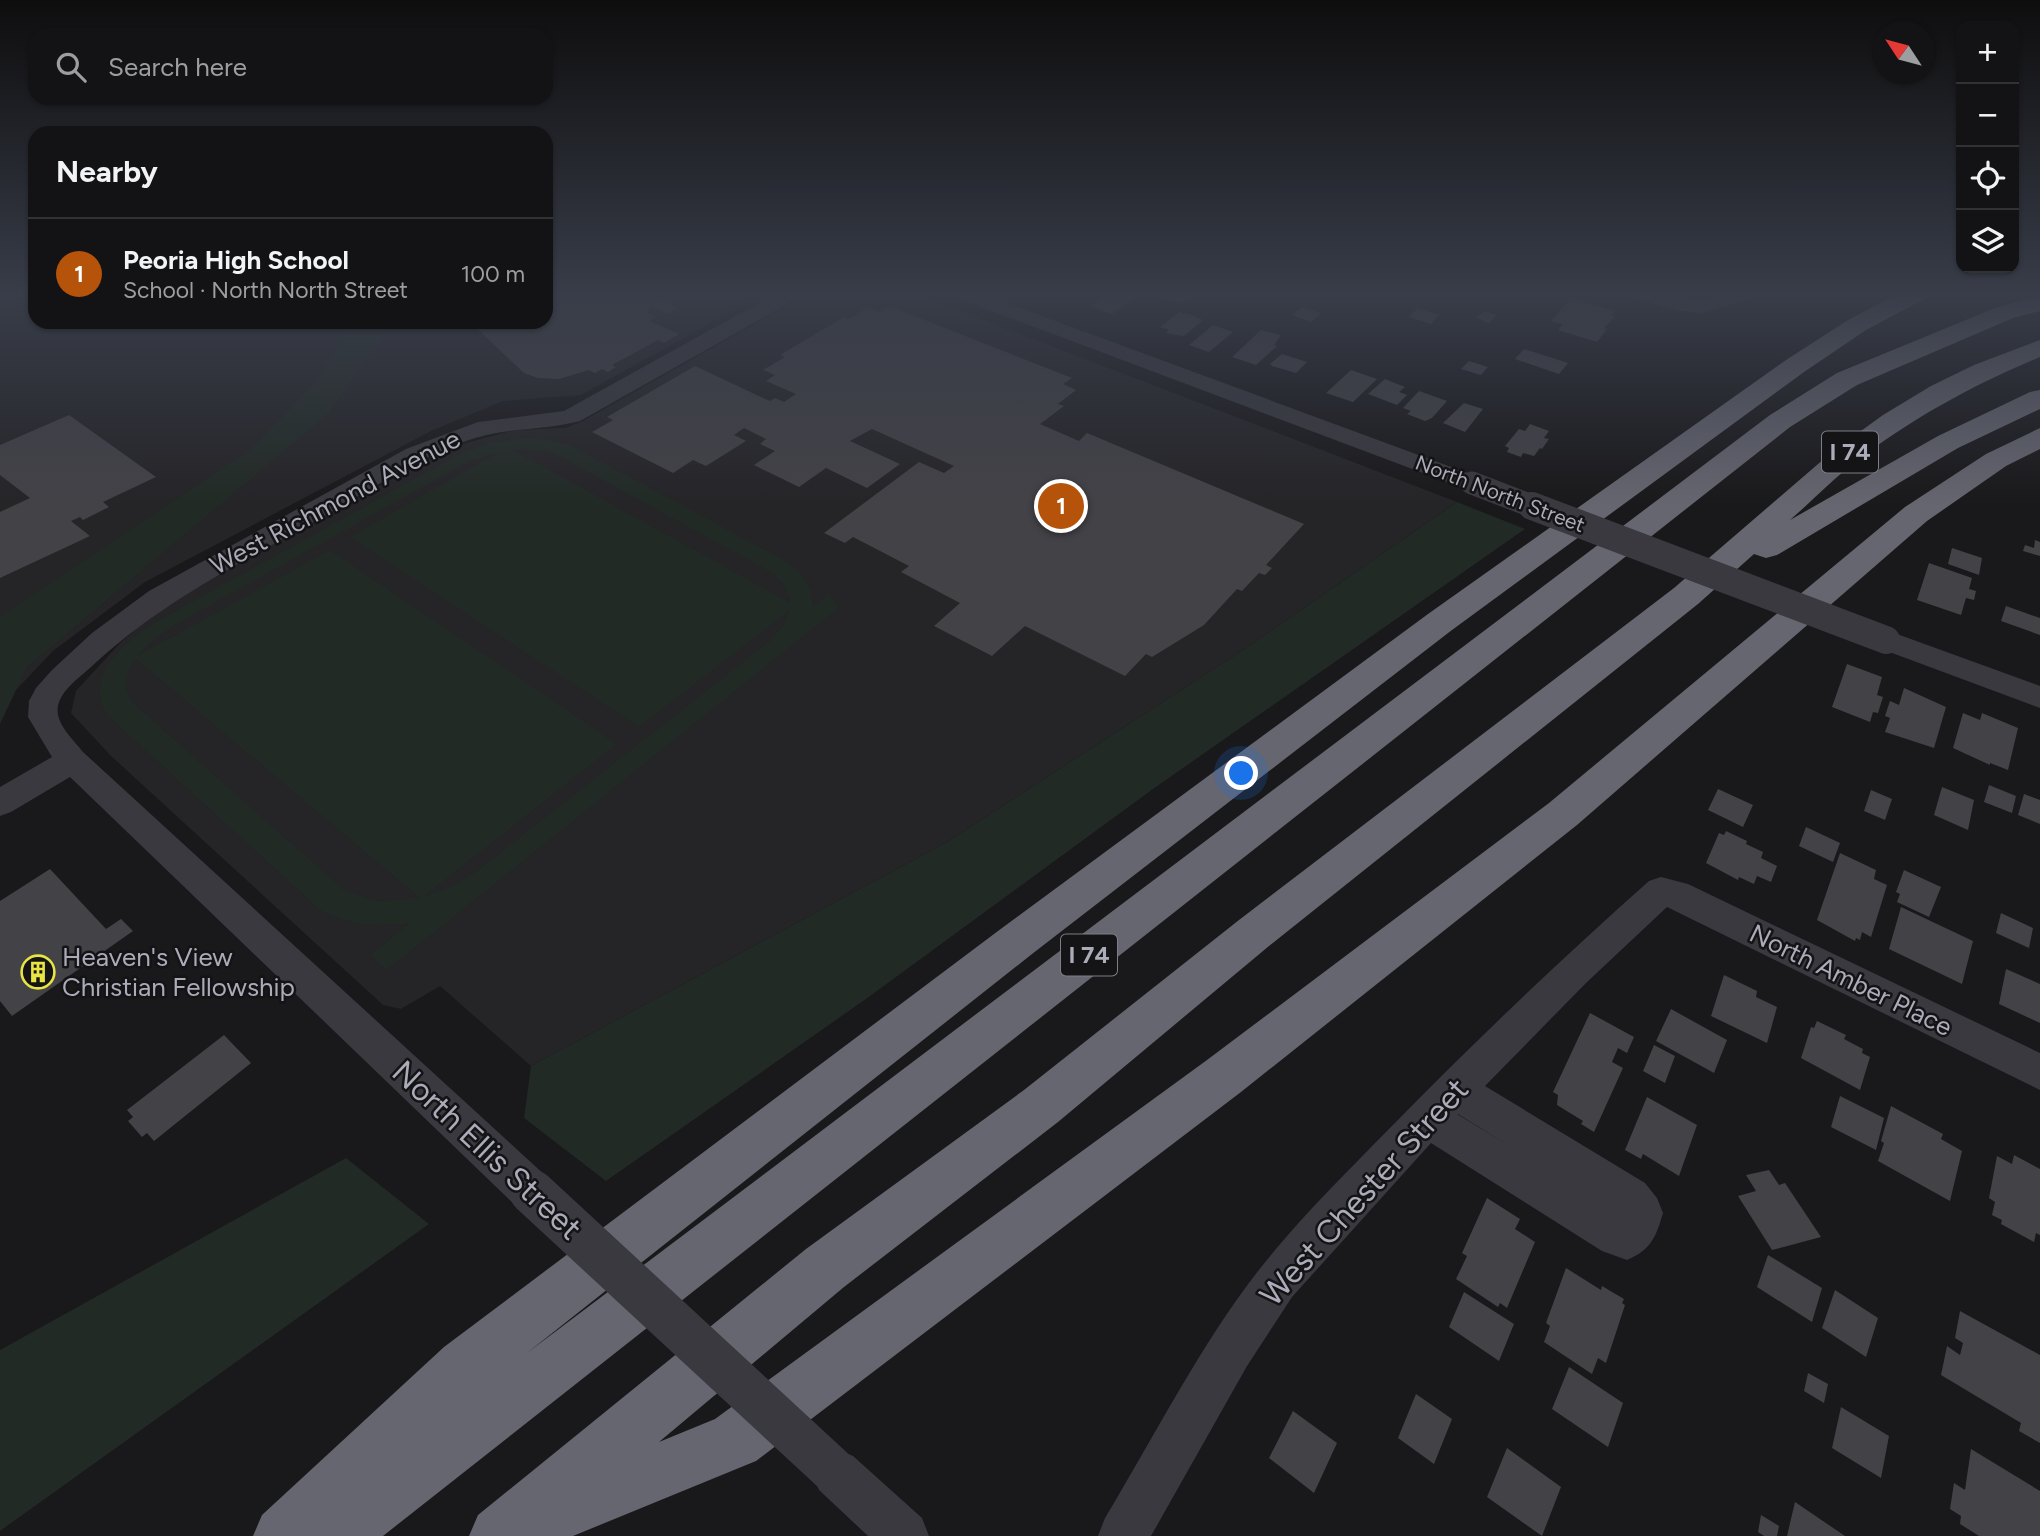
<!DOCTYPE html>
<meta charset="utf-8">
<style>
:root{--surface:#131214;--page:#202022;--text:#f1f3f6;--muted:#9d9ea0;--line:#323234;--accent:#b45309}
body{margin:0;font-family:Figtree,sans-serif;background:var(--page);color:var(--text)}
.controls{position:absolute;right:21px;top:21px;display:grid;overflow:hidden;border-radius:14px;box-shadow:0 2px 5px #0004}
.controls button{width:63px;height:63px;display:grid;place-items:center;padding:0;border:0;border-bottom:2px solid var(--line);background:var(--surface);color:var(--text);font:35px sans-serif}
.compass{position:absolute;left:1872px;top:21px;width:63px;height:63px;border-radius:50%;background:var(--surface);box-shadow:0 2px 5px #0004;rotate:306deg}
.you{position:absolute;left:1242px;top:774px;width:24px;height:24px;margin:-18px;border:5px solid #fff;border-radius:50%;background:#1a73e8;box-shadow:0 0 0 10px #1a73e833}
.badge{display:grid;place-items:center;width:46px;height:46px;border-radius:50%;background:var(--accent);color:#fff;font-size:23px;font-weight:700}
.pin{position:absolute;translate:-50% -50%;border:4px solid #fff;box-shadow:0 2px 7px #0006}
.list{margin:0;padding:0;list-style:none}
h2{display:flex;justify-content:space-between;align-items:center;height:91px;margin:0;padding:0 28px;font-size:30px}
h2 small{font-size:23px;font-weight:400;color:var(--muted)}
.list li{display:grid;grid-template-columns:46px 1fr auto;gap:21px;align-items:center;box-sizing:border-box;height:112px;padding:0 28px;border-top:2px solid var(--line)}
.list b{display:block;font-size:26px;white-space:nowrap}
.list p{margin:0;font-size:23px;white-space:nowrap;color:var(--muted)}
.list em{font-size:23px;font-style:normal;color:var(--muted)}
.icon{flex:none;width:38px;height:38px;fill:none;stroke:currentColor;stroke-width:2;stroke-linecap:round;stroke-linejoin:round}
.map{position:relative;flex:none;width:2040px;height:1536px;overflow:hidden}
.search{position:absolute;background:var(--surface);box-shadow:0 2px 5px #0004;left:28px;top:28px;width:525px;height:77px;display:flex;align-items:center;gap:18px;box-sizing:border-box;padding:0 24px;border-radius:21px;color:var(--muted);font-size:26px}
.panel{position:absolute;background:var(--surface);box-shadow:0 2px 5px #0004;left:28px;top:126px;width:525px;height:203px;border-radius:21px}
.map>svg:first-child{display:block}
.built{fill:#252427}
.green{fill:#222a25;fill-rule:evenodd}
.building{fill:#434247}
.lines{fill:none;stroke-linecap:round;stroke-linejoin:round}
.minor{fill:#3a393f;fill-rule:evenodd}
.highway{fill:#666670;fill-rule:evenodd}
.minor-bridge-far2{stroke:#3a393f;stroke-width:23}
.minor-bridge-far1{stroke:#3a393f;stroke-width:28}
.minor-bridge{stroke:#3a393f;stroke-width:45}
.labels{text-anchor:middle;stroke-width:5;stroke-linejoin:round;paint-order:stroke}
.far-street-label{font-size:21px;fill:#ababb9;stroke:#141315}
.shield{fill:#141315;stroke:#7e7d88;stroke-width:2}
.shield-label{font-size:24px;font-weight:bold;fill:#ababb9}
.street-label{font-size:26px;fill:#ababb9;stroke:#141315}
.poi-label{font-size:26px;fill:#ababb9;stroke:#141315;text-anchor:start}
.near-street-label{font-size:32px;fill:#ababb9;stroke:#141315}
</style>
<div class="map">
<svg width="2040" height="1536" viewBox="0 0 2040 1536">
<rect width="100%" height="100%" fill="#19181a"/>
<path class="built" d="M0 292H35V322H546V292H766L581 395 503 401 431 431 145 582 53 651 0 707Z
M812 292H911L1457 502 1246 648 947 842 531 1066 440 986 401 1009 383 1005 111 756 71 713 76 691 120 643 155 612 203 580 452 447 515 430 566 428 583 421Z"/>
<path class="green" d="M354 322H392L328 414 27 667 0 724V617L250 450 316 381Z
M528 438 555 441 572 446 781 558C800 569 813 584 813 606L829 594 840 607 387 970 370 955 410 923C377 927 349 926 319 909L108 716C80 677 128 638 159 620L461 453 490 443ZM521 449 545 451 559 456 772 573 784 584 791 603 513 450ZM501 451 350 537 639 727 790 610 784 624 772 639 477 871 451 887 423 897 617 744 330 550 137 656 152 641 173 626 466 463ZM135 659H136L420 898 378 901 344 890 132 702C122 687 126 674 135 659Z
M1457 502 1525 529 1153 789 866 999 606 1181 524 1118 531 1066 947 842 1246 648Z
M346 1158 429 1224 0 1531V1350Z"/>
<path class="building" d="M546 292H646L678 308 669 314 652 307 647 312 656 317 649 321 679 334 664 343 658 340 612 365 616 367 608 372 602 369 595 373 589 370 559 379 538 378 524 373 470 322H546Z
M1110 292H1128L1138 295 1112 314 1090 306Z
M1158 292H1200L1181 304 1154 295Z
M1571 298 1615 311 1611 315 1615 316 1604 328 1607 329 1597 342 1558 330 1563 324 1551 321Z
M889 306 1072 378 1063 384 1076 390 1058 404 1064 406 1040 424 1079 441 1087 433 1304 524 1266 565 1272 568 1265 575 1259 573 1242 591 1237 589 1204 625 1152 657 1146 654 1125 676 1025 626 992 656 934 626 960 603 901 572 909 566 853 537 845 543 824 533 919 462 944 473 954 466 872 429 850 441 900 464 867 488 826 468 799 487 754 465 775 451 760 444 766 439 744 428 734 435 746 441 706 466 693 460 673 473 592 432 613 420 607 417 695 366 763 398 770 401 775 398 784 402 796 394 766 381 775 375 763 370 785 357 780 355 844 317 849 319 868 307 879 312Z
M1302 307 1321 313 1311 322 1292 315Z
M1417 308 1439 315 1431 324 1409 317Z
M1484 311 1496 315 1489 323 1476 318Z
M1179 312 1196 316 1194 317 1203 320 1184 336 1166 333 1169 330 1160 327Z
M1213 325 1233 332 1209 352 1189 345Z
M1261 330 1281 335 1274 345 1277 346 1256 365 1232 357Z
M1524 349 1568 363 1559 374 1515 359Z
M1282 354 1307 362 1296 373 1272 366 1270 364Z
M1469 361 1488 367 1481 375 1461 369Z
M1351 370 1377 379 1353 402 1326 393Z
M1385 379 1405 387 1399 392 1407 395 1397 405 1368 394Z
M1419 391 1447 401 1432 418 1425 421 1407 414 1411 411 1403 408Z
M1464 403 1483 409 1465 432 1443 423Z
M69 415 156 477 103 502 109 507 83 520 80 517 71 521 90 536 0 578V512L30 498 0 475V445Z
M1530 424 1549 431 1544 438 1549 439 1542 449 1540 448 1534 456 1523 453 1521 457 1507 452 1509 448 1505 446 1519 429 1525 431Z
M2035 540 2040 542V556L2023 551 2025 545 2034 548Z
M1952 548 1982 558 1979 575 1948 564Z
M1929 563 1972 578 1969 589 1976 591 1974 600 1966 598 1961 615 1917 600Z
M2006 606 2040 618V635L2001 621Z
M1847 664 1882 677 1877 695 1883 697 1878 713 1873 712 1870 722 1832 707Z
M1904 688 1946 707 1934 748 1885 732 1890 718 1885 716 1890 701 1899 705Z
M1963 713 1980 720 1982 713 2018 728 2008 770 1990 763V765L1953 748Z
M1989 785 2016 796 2012 813 1984 802Z
M1942 787 1974 800 1968 830 1934 815Z
M1718 789 1753 805 1743 827 1708 810Z
M1871 790 1892 799 1885 820 1864 811Z
M2024 794 2040 800V824L2018 815Z
M1806 827 1840 843 1833 862 1799 846Z
M1726 831 1747 841 1746 844 1763 852 1761 858 1777 866 1771 882 1757 876 1754 884 1739 877 1738 880 1706 863 1719 833 1724 835Z
M1840 853 1876 870 1874 879 1887 885 1871 937 1862 932 1860 940 1856 938 1855 941 1817 920Z
M50 869 106 929 121 919 133 931 12 1016 0 1001V901Z
M1904 870 1941 887 1929 917 1897 902 1900 894 1896 892Z
M1901 907 1973 941 1962 984 1889 949Z
M2001 913 2033 928 2029 948 1996 933Z
M2006 969 2040 984V1023L1999 1004Z
M1724 975 1757 991 1756 997 1777 1007 1767 1043 1711 1016Z
M1671 1009 1727 1040 1714 1073 1656 1041Z
M1590 1013 1634 1037 1627 1053 1618 1048 1612 1062 1623 1068 1594 1132 1581 1124 1583 1121 1557 1105 1558 1095 1553 1092Z
M1817 1021 1846 1035 1844 1039 1863 1049 1862 1053 1870 1057 1860 1090 1801 1058 1811 1027 1814 1028Z
M224 1035 251 1063 154 1141 147 1133 142 1137 128 1121 133 1117 127 1110Z
M1654 1045 1675 1056 1665 1083 1643 1071Z
M1840 1096 1884 1118 1876 1150 1831 1127Z
M1647 1097 1697 1125 1679 1176 1643 1154 1641 1159 1625 1150Z
M1891 1106 1943 1134 1941 1139 1962 1151 1950 1201 1878 1161 1884 1143 1881 1141Z
M2014 1155 2040 1169V1235L2036 1233 2034 1242 2001 1224 2002 1220 1992 1215 1995 1202 1989 1198 1997 1156 2012 1164Z
M1769 1170 1779 1185 1785 1183 1821 1237 1772 1250 1738 1196 1756 1191 1746 1175Z
M1487 1198 1520 1219 1515 1229 1535 1242 1507 1308 1500 1303 1498 1307 1456 1279 1467 1256 1462 1253Z
M1768 1255 1822 1288 1812 1322 1757 1287Z
M1566 1268 1601 1290 1602 1286 1624 1299 1622 1303 1625 1305 1606 1363 1598 1358 1592 1374 1544 1342 1550 1326 1546 1323Z
M1835 1290 1878 1318 1866 1357 1822 1328Z
M1464 1292 1514 1324 1499 1361 1449 1327Z
M1960 1311 2040 1355V1443L2019 1431 2021 1423 1941 1375 1947 1346 1960 1355 1963 1343 1955 1338Z
M1569 1367 1623 1403 1608 1447 1552 1409Z
M1808 1373 1828 1384 1824 1403 1804 1391Z
M1416 1394 1452 1419 1434 1464 1398 1438Z
M1841 1407 1889 1436 1881 1478 1832 1448Z
M1293 1411 1337 1443 1314 1493 1269 1458Z
M1507 1448 1561 1487 1542 1536 1487 1497Z
M1971 1449 2040 1491V1536H1979L1960 1524 1961 1516 1950 1509 1954 1483 1965 1490Z
M1795 1502 1845 1536H1787Z
M1761 1515 1779 1526 1777 1536H1764L1758 1532Z"/>
<g class="lines">
<path class="minor" d="M779 292H804L801 296 580 421C542 431 503 427 466 441 416 459 372 489 326 515 244 561 160 602 91 667 80 677 64 688 59 702 52 721 72 738 83 752L547 1177 553 1192 547 1207 532 1213 517 1207 70 777 11 812 0 816V787L52 757 28 717 29 701 36 688 52 670 92 633 149 591 406 449 478 422 564 411Z
M949 292H977L1481 478 1484 483 1481 488 1472 490 1463 488 952 296Z
M1623 292H1655L1701 301 1732 292H1763L1760 296 1702 313 1677 310 1626 296Z
M1886 630 2040 686V708L1876 647 1872 640 1876 633Z
M1661 877 1688 884 2040 1053V1090L1667 907 1586 983 1485 1086 1645 1183 1657 1198 1663 1213C1656 1237 1651 1250 1627 1260L1602 1251 1431 1143 1292 1297 1247 1366 1151 1536H1098L1105 1518C1154 1437 1203 1340 1262 1266 1300 1218 1345 1174 1388 1130 1472 1044 1559 961 1649 881ZM1457 1114H1458L1506 1144Z
M836 1449 853 1456 922 1518 929 1536H868L819 1490 812 1473 819 1456Z"/>
<path class="highway" d="M1901 292H1931L1928 297 1866 330 1804 372 1452 630 1032 954 527 1353 1770 415 1837 373 1995 308 2040 296V311L2013 318 1857 385 1790 427 383 1536H253L262 1515 444 1347 1002 928 1428 614 1786 360 1848 320Z
M2040 340V357C1973 385 1912 418 1854 463 1832 480 1812 501 1790 520L1938 436 2030 392 2040 390V409L1958 448 1777 555 1766 558 1754 554 1698 604 1269 946 1058 1122 844 1287 659 1442 715 1419 1207 1060 1549 803 1905 507 1986 454 2040 428V449L2006 466 1927 521 1577 825 1241 1092 756 1461 573 1536H469L478 1515 806 1249 1024 1090 1239 920 1674 588 1832 452 1883 415 1931 386 1974 365Z"/>
<path class="minor-bridge-far2" d="M1472 483 1537 508"/>
<path class="minor-bridge-far1" d="M1532 506 1886 640"/>
<path class="minor-bridge" d="M532 1192 836 1473"/>
</g>
<linearGradient id="sky" x2="0" y2="1"><stop stop-color="#0e0d0e"/><stop offset="0.58" stop-color="#383d49"/><stop offset="1" stop-color="#383d49" stop-opacity="0"/></linearGradient>
<rect width="2040" height="507" fill="url(#sky)"/>
<defs>
<symbol id="building-ring" viewBox="-11 -11 22 22"><circle r="9.5" fill="#141315" stroke="#e7e443" stroke-width="1.5"/><path d="M-4-6H4V6H1V3H-1V6H-4ZM-2.5-4.3h1.7v1.8h-1.7ZM.8-4.3h1.7v1.8H.8ZM-2.5-1h1.7V.8h-1.7ZM.8-1h1.7V.8H.8Z" fill="#e7e443"/></symbol>
</defs>
<g fill-rule="evenodd">
<use href="#building-ring" x="19" y="953" width="38" height="38"/>
</g>
<g class="labels">
<g class="far-street-label">
<text transform="translate(1500 494) rotate(21)" y="7">North North Street</text>
</g>
<g class="shield">
<rect x="1822" y="431.5" width="56" height="41" rx="5"/>
<rect x="1061" y="934.5" width="56" height="41" rx="5"/>
</g>
<g class="shield-label">
<text x="1850" y="460">I 74</text>
<text x="1089" y="963">I 74</text>
</g>
<g class="street-label">
<text transform="translate(335 502) rotate(-28)" y="9">West Richmond Avenue</text>
<text transform="translate(1851 980) rotate(26)" y="9">North Amber Place</text>
</g>
<g class="poi-label">
<text x="62" y="966">Heaven's View<tspan x="62" dy="30">Christian Fellowship</tspan></text>
</g>
<g class="near-street-label">
<text transform="translate(487 1150) rotate(43)" y="11">North Ellis Street</text>
<text transform="translate(1364 1192) rotate(-48)" y="11">West Chester Street</text>
</g>
</g>
</svg>
<div class="controls">
<button>+</button>
<button>−</button>
<button><svg class="icon" aria-label="locate" viewBox="0 0 24 24"><circle cx="12" cy="12" r="6"/><path d="M12 2v4M12 18v4M2 12h4M18 12h4"/></svg></button>
<button><svg class="icon" aria-label="layers" viewBox="0 0 24 24"><path d="M12 4l9 5-9 5-9-5zM3 14l9 5 9-5"/></svg></button>
</div>
<svg class="compass" viewBox="-18 -18 36 36"><path d="M0-13l5 13h-10z" fill="#e53935"/><path d="M0 13l5-13h-10z" fill="#9d9ea0"/></svg>
<div class="you"></div>
<div class="pin badge" style="left:1061px;top:506px">1</div>
<div class="search"><svg class="icon" aria-label="search" viewBox="0 0 24 24"><circle cx="10" cy="10" r="6"/><path d="M15 15l6 6"/></svg>Search here</div>
<section class="panel">
<h2>Nearby<small></small></h2>
<ul class="list">
<li><span class="badge">1</span><div><b>Peoria High School</b><p>School · North North Street</p></div><em>100 m</em></li>
</ul>
</section>
</div>
